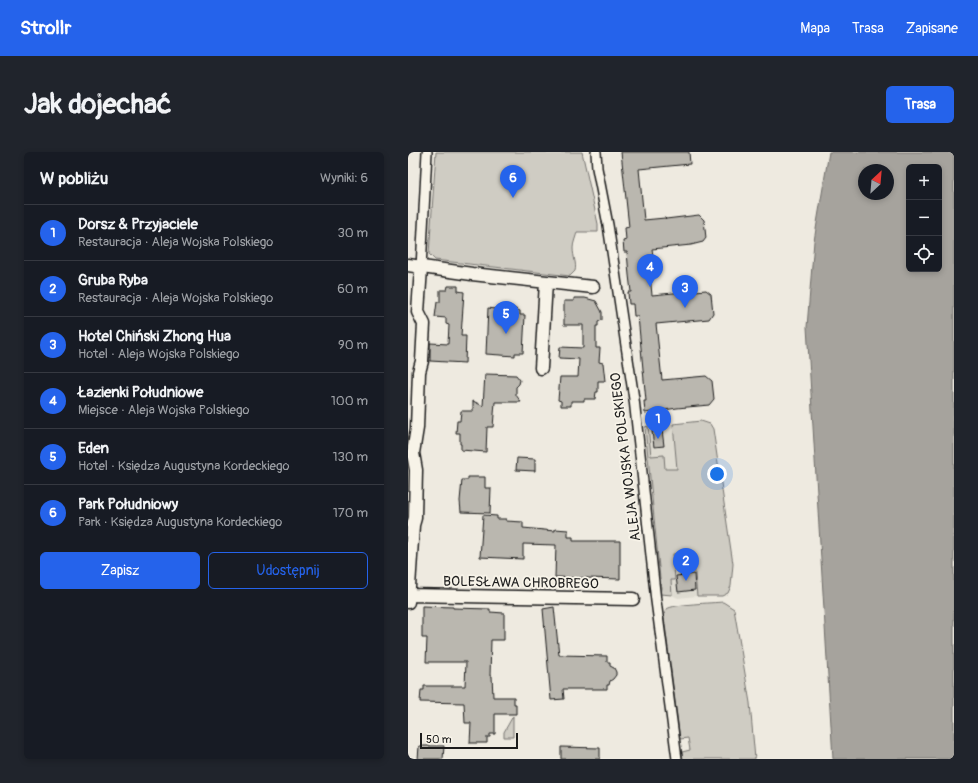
<!DOCTYPE html>
<html lang="pl">
<meta charset="utf-8">
<style>
:root{--surface:#171b24;--page:#20242c;--text:#f1f3f6;--muted:#9ea1a6;--line:#363941;--accent:#2563eb}
body{margin:0;font-family:Pangolin,sans-serif;background:var(--page);color:var(--text)}
.controls{position:absolute;right:12px;top:12px;display:grid;overflow:hidden;border-radius:6px;box-shadow:0 2px 6px #0003}
.controls button{width:36px;height:36px;display:grid;place-items:center;padding:0;border:0;border-bottom:1px solid var(--line);background:var(--surface);color:var(--text);font:20px sans-serif}
.compass{position:absolute;left:450px;top:12px;width:36px;height:36px;border-radius:50%;background:var(--surface);box-shadow:0 2px 6px #0003;rotate:26deg}
.scale{position:absolute;left:12px;bottom:10px;width:98px;box-sizing:border-box;padding-left:4px;border:2px solid #1c1c1c;border-top:0;font-size:11px;line-height:14px;white-space:nowrap;color:#1c1c1c;-webkit-text-stroke:3px #f7f3e8;paint-order:stroke}
.you{position:absolute;left:309px;top:322px;width:14px;height:14px;margin:-10px;border:3px solid #fff;border-radius:50%;background:#1a73e8;box-shadow:0 0 0 6px #1a73e833}
.badge{display:grid;place-items:center;width:26px;height:26px;border-radius:50%;background:var(--accent);color:#fff;font-size:13px;font-weight:700}
.pin{position:absolute;translate:-50% -33px;filter:drop-shadow(0 1px 2px #0008)}
.pin::after{content:'';position:absolute;top:21px;width:14px;height:12px;background:inherit;clip-path:polygon(0 0,100% 0,50% 100%)}
.list{margin:0;padding:0;list-style:none}
h2{display:flex;justify-content:space-between;align-items:center;height:52px;margin:0;padding:0 16px;font-size:17px}
h2 small{font-size:13px;font-weight:400;color:var(--muted)}
.list li{display:grid;grid-template-columns:26px 1fr auto;gap:12px;align-items:center;box-sizing:border-box;height:56px;padding:0 16px;border-top:1px solid var(--line)}
.list b{display:block;font-size:15px;white-space:nowrap}
.list p{margin:0;font-size:13px;white-space:nowrap;color:var(--muted)}
.list em{font-size:13px;font-style:normal;color:var(--muted)}
.actions{display:flex;gap:8px;padding:12px 16px}
.actions a{flex:1;padding:9px 0;border:1px solid var(--accent);border-radius:6px;text-align:center;font-size:14px;color:var(--accent)}
.actions .main{background:var(--accent);color:#fff}
.icon{flex:none;width:22px;height:22px;fill:none;stroke:currentColor;stroke-width:2;stroke-linecap:round;stroke-linejoin:round}
.map{position:relative;flex:none;width:546px;height:607px;overflow:hidden;border-radius:6px}
header{display:flex;align-items:center;gap:24px;box-sizing:border-box;height:56px;padding:0 20px;background:var(--accent);color:#fff}
header strong{font-size:19px}
nav{display:flex;gap:22px;margin-inline-start:auto;font-size:14px}
.intro{display:flex;align-items:center;justify-content:space-between;box-sizing:border-box;height:96px;padding:0 24px}
h1{margin:0;font-size:28px}
.button{padding:10px 18px;border-radius:6px;background:var(--accent);color:#fff;font-size:14px;font-weight:700}
main{display:flex;gap:24px;padding:0 24px}
aside{flex:1;background:var(--surface);border-radius:6px;box-shadow:0 2px 6px #0003}
.map>svg:first-child{display:block}
.built{fill:#dedbd1}
.green{fill:#cfccc3;stroke:#767470}
.water{fill:#a6a39d;stroke:#6f6d69;fill-rule:evenodd}
.building{fill:#bab7af;stroke:#1c1c1c}
.lines{fill:none;stroke-linecap:round;stroke-linejoin:round}
.pedestrian-casing{stroke:#1c1c1c;stroke-width:12}
.minor-casing{stroke:#1c1c1c;stroke-width:15}
.pedestrian{stroke:#f7f3e8;stroke-width:9}
.minor{stroke:#f7f3e8;stroke-width:12}
.labels{text-anchor:middle;stroke-width:3.5;stroke-linejoin:round;paint-order:stroke}
.street-label{font-size:14px;fill:#1c1c1c;stroke:#f7f3e8}
</style>
<header>
<strong>Strollr</strong>
<nav><a>Mapa</a><a>Trasa</a><a>Zapisane</a></nav>
</header>
<div class="intro"><h1>Jak dojechać</h1><a class="button">Trasa</a></div>
<main>
<aside>
<h2>W pobliżu<small>Wyniki: 6</small></h2>
<ul class="list">
<li><span class="badge">1</span><div><b>Dorsz &amp; Przyjaciele</b><p>Restauracja · Aleja Wojska Polskiego</p></div><em>30 m</em></li>
<li><span class="badge">2</span><div><b>Gruba Ryba</b><p>Restauracja · Aleja Wojska Polskiego</p></div><em>60 m</em></li>
<li><span class="badge">3</span><div><b>Hotel Chiński Zhong Hua</b><p>Hotel · Aleja Wojska Polskiego</p></div><em>90 m</em></li>
<li><span class="badge">4</span><div><b>Łazienki Południowe</b><p>Miejsce · Aleja Wojska Polskiego</p></div><em>100 m</em></li>
<li><span class="badge">5</span><div><b>Eden</b><p>Hotel · Księdza Augustyna Kordeckiego</p></div><em>130 m</em></li>
<li><span class="badge">6</span><div><b>Park Południowy</b><p>Park · Księdza Augustyna Kordeckiego</p></div><em>170 m</em></li>
</ul>
<div class="actions"><a class="main">Zapisz</a><a>Udostępnij</a></div>
</aside>
<div class="map">
<svg width="546" height="607" viewBox="0 0 546 607">
<rect width="100%" height="100%" fill="#eeeae0"/>
<filter id="ink" filterUnits="userSpaceOnUse"><feTurbulence type="fractalNoise" baseFrequency=".025" numOctaves="2"/><feDisplacementMap in="SourceGraphic" scale="8" xChannelSelector="R" yChannelSelector="G"/><feConvolveMatrix kernelMatrix="1 2 1 2 8 2 1 2 1" color-interpolation-filters="sRGB"/></filter>
<g filter="url(#ink)">
<path class="built" d="M265 272 269 317 257 318 243 305 240 274Z
M285 400 289 444 270 446 264 443 263 428H267L265 401Z"/>
<path class="green" d="M28 0H174L190 72V80H169C168 85 165 91 165 96 165 105 169 112 167 119L162 124 27 108 21 102Z
M293 269 302 272 305 277 325 412 323 434 320 441 314 444H289L285 400 265 402 267 428H263L264 443 252 442 253 436 237 275 240 274 243 304 256 303 257 317H269L265 272Z
M315 450 326 457 342 551 347 607H275L274 600 282 598 280 586 272 587 256 465C256 462 257 459 259 457 265 452 305 451 315 450Z
M105 564V585H96V580Z"/>
<path class="water" d="M421 0H546V607H425L399 175 406 89ZM501 15H531V117H501ZM456 18H480V42H456Z"/>
<path class="building" d="M213 0H281L282 12 231 17 236 68 257 66 258 67 291 63 296 68 298 86 295 90 283 93 244 97 245 104H240L244 143 298 138 303 142 305 161 301 167 248 172 254 228 298 224 304 229 306 247 301 253 269 256 237 261 236 249H238L230 164H226L225 152H221L220 140H223L221 123 219 100H216L215 89 218 88 217 76 221 75Z
M40 134H50V139L56 140 53 184H58L57 211 22 209V191L40 192 41 173 38 172V166L27 165 29 150H32V138H39Z
M166 146H177L188 149 194 160V168L190 170V174H188V196H192L191 210 195 211 197 229H190V240H188L187 247H176V249H163V254H153V249L150 248 152 225H170L171 207 151 206 152 195 175 196V173H156V149H166Z
M103 155 112 159V163H117L115 201H107V204L78 202 80 156 95 158Z
M77 222 108 223 112 228 111 232 108 235V243L113 250H87L85 275H79L78 300 53 298V292H52V281H48L49 269H52L53 259H65V249L75 254Z
M254 278 256 294 246 295 244 279Z
M109 306 127 307V319L108 318Z
M60 325H77V336H83L82 361 53 360 52 349 54 328H60Z
M75 363 89 364V367H98V369L115 370V376L147 379V377L160 378V385H165V389H212V427L147 425 148 393 115 392V407L72 405Z
M286 422 287 438 270 440 268 424Z
M14 454 45 455V456L82 457V460L96 461V488H83L82 524H84L85 545H106V552H108V562H87V582H82V585H79V591H62L63 571H57L56 551 12 550 13 538H16V534H57L58 510H18L19 486H14Z
M146 455 151 503 199 504V510H202V514L206 516 208 520V523L205 527 202 529 201 533H199V537H155L156 547 143 548 135 457Z
M11 594H36L35 607H10Z
M153 595 192 596V607H153Z"/>
<g class="lines">
<defs>
<path id="pedestrian" d="M188 0 189 16 200 73 226 247 248 449 269 607
M13 116 19 0"/>
<path id="minor" d="M0 113 64 122 185 135
M133 216 138 130
M0 443 225 447
M0 450 5 373 7 366 8 318 5 301 9 276 11 220 14 209 16 172 10 160 13 116"/>
</defs>
<use href="#pedestrian" class="pedestrian-casing"/>
<use href="#minor" class="minor-casing"/>
<use href="#pedestrian" class="pedestrian"/>
<use href="#minor" class="minor"/>
</g>
</g>
<g class="labels">
<g class="street-label">
<text transform="translate(217 305) rotate(-97)" y="5">ALEJA WOJSKA POLSKIEGO</text>
<text transform="translate(113 430) rotate(1)" y="5">BOLESŁAWA CHROBREGO</text>
</g>
</g>
</svg>
<div class="controls">
<button>+</button>
<button>−</button>
<button><svg class="icon" aria-label="locate" viewBox="0 0 24 24"><circle cx="12" cy="12" r="6"/><path d="M12 2v4M12 18v4M2 12h4M18 12h4"/></svg></button>
</div>
<svg class="compass" viewBox="-18 -18 36 36"><path d="M0-13l5 13h-10z" fill="#e53935"/><path d="M0 13l5-13h-10z" fill="#9ea1a6"/></svg>
<div class="scale">50 m</div>
<div class="you"></div>
<div class="pin badge" style="left:250px;top:287px">1</div>
<div class="pin badge" style="left:278px;top:429px">2</div>
<div class="pin badge" style="left:277px;top:156px">3</div>
<div class="pin badge" style="left:242px;top:135px">4</div>
<div class="pin badge" style="left:98px;top:182px">5</div>
<div class="pin badge" style="left:105px;top:46px">6</div>
</div>
</main>
